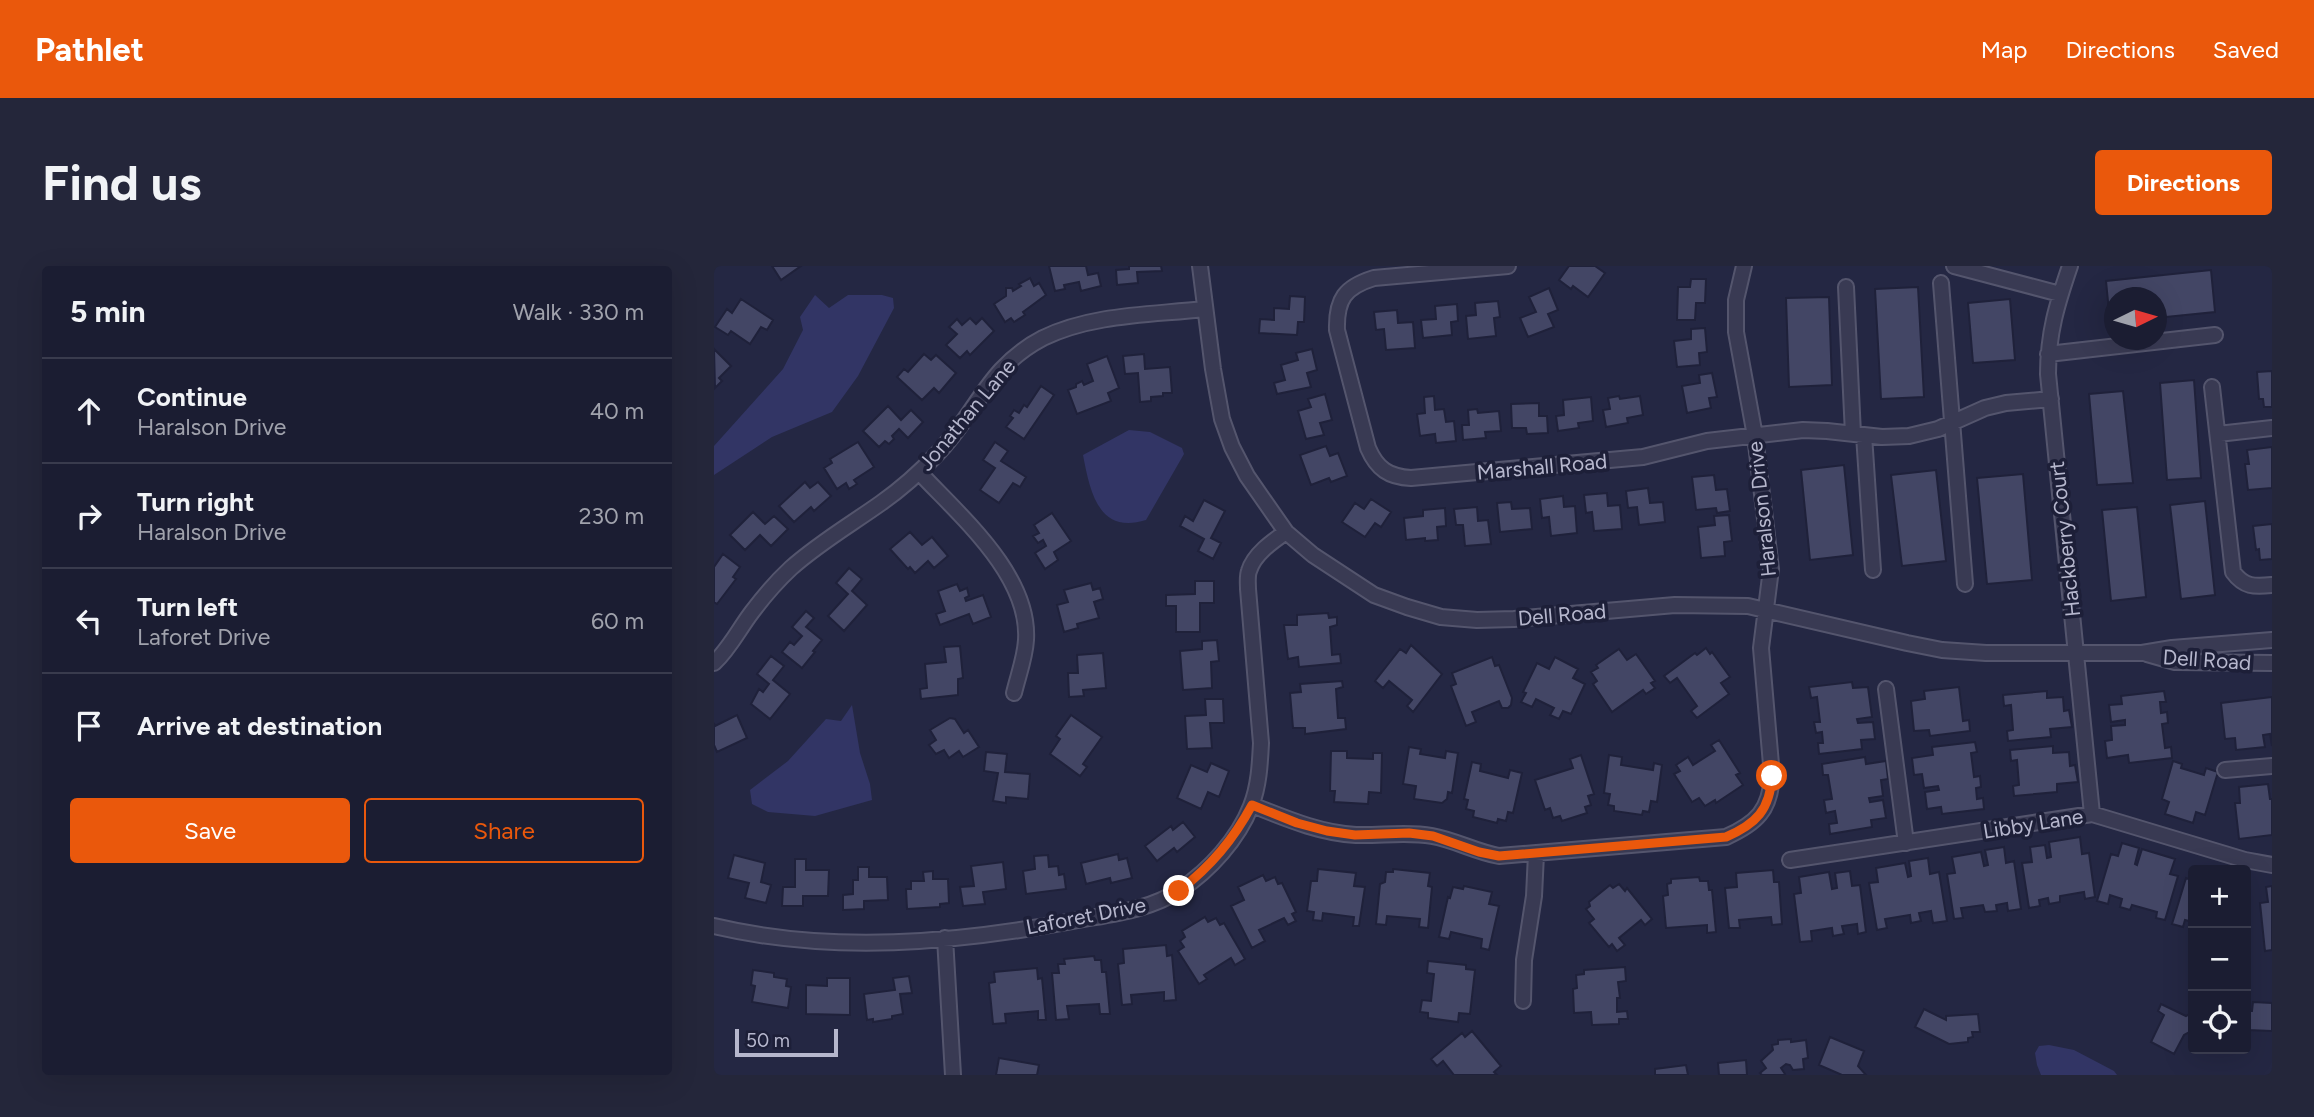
<!DOCTYPE html>
<meta charset="utf-8">
<style>
:root{--surface:#1b1d32;--page:#24263a;--text:#f1f3f6;--muted:#a0a2ac;--line:#393b4d;--accent:#ea580c}
body{margin:0;font-family:Figtree,sans-serif;background:var(--page);color:var(--text)}
.controls{position:absolute;right:21px;bottom:21px;display:grid;overflow:hidden;border-radius:7px;box-shadow:0 7px 28px #0002}
.controls button{width:63px;height:63px;display:grid;place-items:center;padding:0;border:0;border-bottom:2px solid var(--line);background:var(--surface);color:var(--text);font:35px sans-serif}
.compass{position:absolute;left:1390px;top:21px;width:63px;height:63px;border-radius:50%;background:var(--surface);box-shadow:0 7px 28px #0002;rotate:85deg}
.scale{position:absolute;left:21px;bottom:18px;width:103px;box-sizing:border-box;padding-left:7px;border:4px solid #b6b7cd;border-top:0;font-size:19px;line-height:24px;white-space:nowrap;color:#b6b7cd;-webkit-text-stroke:5px #1d1f38;paint-order:stroke}
.stop{position:absolute;width:21px;height:21px;margin:-16px;border:5px solid #ea580c;border-radius:50%;background:#fff}
.stop.end{background:#ea580c;border-color:#fff;box-shadow:0 2px 7px #0008}
.list{margin:0;padding:0;list-style:none}
h2{display:flex;justify-content:space-between;align-items:center;height:91px;margin:0;padding:0 28px;font-size:30px}
h2 small{font-size:23px;font-weight:400;color:var(--muted)}
.list li{display:grid;grid-template-columns:46px 1fr auto;gap:21px;align-items:center;box-sizing:border-box;height:105px;padding:0 28px;border-top:2px solid var(--line)}
.list b{display:block;font-size:26px;white-space:nowrap}
.list p{margin:0;font-size:23px;white-space:nowrap;color:var(--muted)}
.list em{font-size:23px;font-style:normal;color:var(--muted)}
.actions{display:flex;gap:14px;padding:21px 28px}
.actions a{flex:1;padding:16px 0;border:2px solid var(--accent);border-radius:7px;text-align:center;font-size:24px;color:var(--accent)}
.actions .main{background:var(--accent);color:#fff}
.icon{flex:none;width:38px;height:38px;fill:none;stroke:currentColor;stroke-width:2;stroke-linecap:round;stroke-linejoin:round}
.map{position:relative;flex:none;width:1558px;height:809px;overflow:hidden;border-radius:7px}
header{display:flex;align-items:center;gap:42px;box-sizing:border-box;height:98px;padding:0 35px;background:var(--accent);color:#fff}
header strong{font-size:33px}
nav{display:flex;gap:38px;margin-inline-start:auto;font-size:24px}
.intro{display:flex;align-items:center;justify-content:space-between;box-sizing:border-box;height:168px;padding:0 42px}
h1{margin:0;font-size:49px}
.button{padding:18px 32px;border-radius:7px;background:var(--accent);color:#fff;font-size:24px;font-weight:700}
main{display:flex;gap:42px;padding:0 42px}
aside{flex:1;background:var(--surface);border-radius:7px;box-shadow:0 7px 28px #0002}
.map>svg:first-child{display:block}
.water{fill:#323565}
.building{fill:#434665;stroke:#1f213a;stroke-width:2}
.lines{fill:none;stroke-linecap:round;stroke-linejoin:round}
.minor-casing{stroke:#54556d;stroke-width:18}
.minor{stroke:#393a53;stroke-width:14}
.route{stroke:#ea580c;stroke-width:9}
.labels{text-anchor:middle;stroke-width:7;stroke-linejoin:round;paint-order:stroke}
.street-label{font-size:21px;fill:#b6b7cd;stroke:#1d1f38}
</style>
<header>
<strong>Pathlet</strong>
<nav><a>Map</a><a>Directions</a><a>Saved</a></nav>
</header>
<div class="intro"><h1>Find us</h1><a class="button">Directions</a></div>
<main>
<aside>
<h2>5 min<small>Walk · 330 m</small></h2>
<ul class="list">
<li><svg class="icon" aria-label="ahead" viewBox="0 0 24 24"><path d="M12 20V5M6 11l6-6 6 6"/></svg><div><b>Continue</b><p>Haralson Drive</p></div><em>40 m</em></li>
<li><svg class="icon" aria-label="right" viewBox="0 0 24 24"><path d="M7 20v-9h11M14 6l5 5-5 5"/></svg><div><b>Turn right</b><p>Haralson Drive</p></div><em>230 m</em></li>
<li><svg class="icon" aria-label="left" viewBox="0 0 24 24"><path d="M17 20v-9H6M10 6l-5 5 5 5"/></svg><div><b>Turn left</b><p>Laforet Drive</p></div><em>60 m</em></li>
<li><svg class="icon" aria-label="arrive" viewBox="0 0 24 24"><path d="M6 21V4h12l-3 4 3 4H6"/></svg><div><b>Arrive at destination</b></div></li>
</ul>
<div class="actions"><a class="main">Save</a><a>Share</a></div>
</aside>
<div class="map">
<svg width="1558" height="809" viewBox="0 0 1558 809">
<rect width="100%" height="100%" fill="#242743"/>
<path class="water" d="M101 29 115 42 134 29H168L179 32 180 42 144 110 118 146 58 171 0 209V180L69 103 89 64 86 51Z
M415 164 436 166 468 182 470 188 432 254C384 269 376 225 369 189Z
M138 439 146 487 156 518 158 534 101 550 54 546 38 538 36 524 74 495 112 453 127 455Z
M1335 779 1360 784 1400 805 1403 809H1327L1323 799 1321 787 1325 780Z"/>
<path class="building" d="M58 0H87L67 14Z
M335 0H372L374 9 384 7 387 20 367 25 365 16 350 19 351 23 341 25Z
M415 0H447L448 5 423 6 424 17 403 19 402 4 415 3Z
M855 0H881L891 7 874 31 859 20 857 23 845 14Z
M1497 4 1501 46 1442 52V32H1400V56H1396L1392 15Z
M316 12 320 20 325 17 332 29 309 46 311 49 300 56 297 52 291 56 280 38 292 30V22H298L299 25 307 20 305 18Z
M977 13H992L991 37H982L981 54H963L964 21H976Z
M1204 21 1210 131 1167 133 1161 23Z
M835 22 844 44 834 48 840 61 814 71 806 52 822 46 815 31Z
M576 30 591 31 590 56H584L583 69 545 67 546 53 560 54V42L575 43Z
M1115 31 1118 119 1075 121 1072 32Z
M27 33 59 54 53 64 47 61 36 78 17 65 14 69 1 61 13 43 18 47Z
M1296 33 1301 94 1259 97 1254 37Z
M784 35 786 51 780 52 782 70 754 73 752 50 762 49 761 37Z
M743 38 744 55 737 56 738 69 709 72 707 54 722 53 721 40Z
M683 44 684 57 699 56 701 82 672 84 670 63 662 64 660 46Z
M256 52 262 58 268 52 280 65 256 89 253 85 246 92 232 79 243 68 235 61 243 53 248 59Z
M991 62 993 86 985 87 986 99 963 101 960 75 977 73V63Z
M0 83 17 100 5 112 8 115 1 122Z
M598 83 603 104 593 107 597 121 563 128 560 117 571 114 567 99 584 94 582 87Z
M210 88 217 94 222 89 242 107 225 127 220 122 208 134 183 111 190 103 194 106Z
M430 88 431 103 456 101 458 127H449V130L437 131V135L426 136 424 107 411 108 409 90Z
M393 90 405 122 394 127 397 135 363 148 354 124 362 121V118L368 115 370 119 379 115 373 98Z
M1558 105V141H1550L1549 133H1545L1543 106Z
M998 107 1003 131 995 132 997 142 973 147 968 120 986 117 985 109Z
M1480 114 1487 212 1453 214 1446 117Z
M327 120 340 129 310 173 292 161 299 152 296 150 300 144 305 147 310 139 313 141Z
M1409 125 1419 217 1383 219 1375 128Z
M611 128 618 154 606 157 610 169 592 173 584 145 597 141 594 133Z
M720 130 721 144 730 143 732 156 740 155 742 175 722 177 721 168 706 170 703 148 711 147 710 131Z
M905 130 906 133 926 130 929 149 913 152 914 157 892 161 889 144 896 143 894 132Z
M877 131 879 155 864 157 865 162 844 165 842 150 850 149 849 134Z
M825 137V150H833L834 167 813 168 812 162H798L797 138Z
M174 140 187 154 197 144 209 156 194 172 185 163 178 170 180 173 175 178 171 175 165 181 149 165Z
M763 143 764 147 785 145 787 165 771 166 772 172 749 174 748 159H755L754 144Z
M144 176 160 201 140 214 143 218 135 223 132 217 123 223 110 202 118 197 116 193Z
M281 176 294 185 287 195 312 211 306 221 299 217 285 237 266 224 281 202 269 194Z
M612 180 616 190 624 187 633 210 617 216 615 212 597 219 586 189Z
M1558 181V222L1534 224 1531 198H1535L1533 184Z
M1130 199 1139 289 1096 294 1087 204Z
M1222 204 1232 295 1188 300 1177 209Z
M1309 208 1318 314 1273 318 1263 212Z
M1000 209 1002 224 1013 223 1016 245 1003 247 1002 242 982 244 978 211Z
M91 216 96 222 104 216 117 230 100 245 97 241 80 256 65 240Z
M934 222 936 237 949 236 951 256 925 259 923 241 914 242 912 225Z
M893 227 894 240 906 239 908 263 880 265 878 246 872 247 870 229Z
M849 230 850 241 861 240 863 267 837 270 835 251 828 252 826 233Z
M657 233 677 246 667 261 661 257 651 271 628 256 641 237 650 243Z
M490 234 511 245 497 272 507 277 499 293 484 285 490 273 466 260 471 250 479 255Z
M1491 235 1501 329 1467 333 1456 239Z
M797 236 798 243 816 242 818 263 786 266 783 237Z
M763 241 764 255 774 254 777 278 751 280 749 259H742L740 243Z
M1423 241 1432 331 1397 335 1388 244Z
M731 242 732 260 723 261 724 274 711 275V272L692 274 690 252 709 250V244Z
M39 246 51 258 60 250 74 263 57 280 46 269 31 284 16 269Z
M338 247 357 275 340 286 344 294 331 303 321 287 332 280 329 274 324 277 319 270 325 267 320 259Z
M1015 249 1018 275 1010 276 1011 290 987 292 984 261 1001 259 1000 250Z
M1558 258V293L1546 294 1545 283 1542 284 1539 260Z
M196 266 208 279 218 271 234 290 220 302 214 295 201 307 196 301 194 303 176 283Z
M9 288 26 301 19 311 22 313 3 338 0 336V301Z
M135 302 148 313 138 325 153 339 130 365 114 350 134 328 122 317Z
M481 315H500V337H486V366H462V340H452V329L481 328Z
M377 317 379 324 386 322 389 333 380 336 385 352 363 358 364 362 350 366 343 339 354 336 350 324Z
M243 318 246 325 253 322 255 330 251 332 252 335 269 329 277 351 259 358 255 348 226 359 222 348 231 345 224 325Z
M92 345 100 352 92 361 108 374 99 385 101 386 88 402 68 386 76 376 80 379 88 370 78 361Z
M614 347 615 352 623 351V359L616 361 618 389 626 388 627 397 585 401 584 391 574 393 570 359H583V349Z
M503 374 505 395 497 396 498 422 469 424 466 385 488 383V375Z
M697 379 728 408 699 446 693 440 698 434 675 415 669 422 661 415 686 383 692 387Z
M246 380 249 412 244 413V429L207 433 206 423 213 422 211 398 232 396 230 381Z
M992 382 996 388 998 386 1016 411 1007 417 1015 428 983 452 977 445 983 440 963 412 956 417 950 410 981 387 983 389Z
M905 383 913 394 922 388 941 415 937 417 941 422 932 428 929 424 898 446 879 418 883 415 877 406 884 402 882 399Z
M389 387 392 422 369 424 370 430 355 431 354 407H364L363 389Z
M57 390 70 400 59 414 76 428 56 453 37 438 45 423 49 426 55 418 43 408Z
M778 391 781 400 785 399 798 432 797 439 794 442H788L785 435 758 446 762 456 752 460 737 420 742 418 738 407Z
M841 391 864 403 859 412 871 418 857 448 849 445 845 453 836 449 840 442 822 433 818 441 807 436 812 427 809 426 823 397 835 403Z
M628 415 629 421 622 423 624 452H631L632 463 591 468V462H579L576 427 587 426 586 418Z
M1138 416 1139 422 1154 421 1158 451 1143 453 1144 457 1159 456 1161 473 1147 474 1148 483 1105 488 1104 477H1109L1108 466 1102 467 1100 456H1106L1103 431 1097 432 1095 421Z
M1245 421 1249 455 1255 454 1256 465 1216 470 1215 464 1200 465 1197 435 1211 433 1210 425Z
M1333 425V432L1349 431 1350 445 1355 444 1358 461 1336 463 1337 471 1294 475 1293 465 1299 464 1297 439 1290 440 1289 429Z
M1450 425 1452 436H1446L1447 447 1453 446 1454 457 1448 458 1451 482 1457 481 1458 492 1415 497 1414 489 1393 492 1391 475 1398 474 1397 460 1411 459V454L1397 456 1395 439 1408 438 1407 430Z
M1558 431V480L1556 468 1549 469 1551 481 1522 484 1521 472 1511 473 1507 437Z
M491 433H509L510 457H496L498 482 473 483 471 450 492 449Z
M23 449 33 472 3 486 0 479V457L1 460Z
M357 449 388 471 369 498 373 501 366 510 336 488 346 473 342 470Z
M236 452 241 453 250 467 254 464 265 481 249 491 245 485 235 492 230 484 222 488 215 479 222 474 216 464Z
M1005 474 1026 507 1022 509 1029 519 1002 537 1001 534 991 540 985 532 978 536 960 508 966 505 962 499 974 491 979 499 1001 485 997 479Z
M1261 476 1263 486 1257 487 1260 511 1266 510 1267 521 1262 522 1263 533 1269 532 1270 543 1228 548 1227 541 1213 543 1211 526 1225 524 1224 520 1210 522 1208 508 1200 509 1198 492 1219 489 1218 481Z
M1339 480V487L1355 486 1356 500 1361 499 1364 516 1343 518V526L1300 530 1299 520 1305 519 1303 494 1297 495 1296 484Z
M695 481 707 483 706 488 731 492 732 485 744 487 738 527 734 526 733 533 728 537 700 533 702 520 689 518Z
M617 485H633V492L659 493V487H668L667 527 655 526 654 538 620 536 621 525H616Z
M272 486 293 488 291 506 316 508 314 533 292 531V537L279 535 284 507 270 505Z
M867 489 880 528 874 530 877 539 871 541 873 547 848 555 846 550 839 552 836 542 831 544 821 514 859 502 856 493Z
M895 489 908 491 907 499 939 504 940 497 948 499 943 536 937 535 935 546 929 545 928 549 900 545V540L894 539 896 528 890 527Z
M1151 491 1152 498 1172 495 1174 513 1167 514 1169 530 1155 532 1156 536 1169 534 1172 552 1157 554 1158 561 1116 568 1115 558 1123 557 1121 545 1112 547 1110 534 1118 533 1114 509H1109L1108 498Z
M1459 495 1468 498 1467 502 1490 509 1492 502 1504 506 1491 549 1482 546 1479 557 1451 548 1455 536 1448 533Z
M758 496 767 498 766 505 794 512 796 504 808 507 799 547 794 546 792 555 784 553 783 557 759 551 760 545 752 543 754 534 750 533Z
M497 497 515 505 505 531 494 526 487 543 463 532 477 499 493 506Z
M1554 518 1556 533H1558V569L1525 573 1521 537H1526L1525 521Z
M469 556 481 571 463 586 460 582 443 595 431 580 457 560 459 564Z
M1366 571 1368 588 1375 587 1381 631 1371 633 1370 626 1346 630V636L1335 638 1334 632 1325 634 1326 640 1315 642 1308 597 1318 596 1316 581 1331 579 1333 592 1337 591 1335 576Z
M1408 577 1425 582 1421 598 1423 599 1428 583 1461 593 1456 608 1464 610 1451 654 1442 652 1443 646 1418 639 1416 644 1406 641 1408 633 1396 629 1394 638 1383 635 1397 588 1404 590Z
M1290 581 1292 597 1300 595 1307 643 1294 645 1293 637 1282 639 1283 645 1271 646 1269 639 1247 642 1249 652 1240 653 1233 608 1241 607 1238 591 1267 586 1270 600 1274 599 1271 584Z
M404 588 405 594 413 592 418 612 397 617 396 612 372 618 367 597Z
M20 589 51 597 47 616 57 619 52 637 31 632 35 617 14 612Z
M334 589 335 601 344 600 345 609 350 608 352 623 312 628 309 605 321 603 320 590Z
M1214 592 1216 608 1225 606 1233 655 1219 657 1217 645 1205 647 1207 655 1197 657 1196 649 1171 653 1173 662 1163 664 1155 617 1164 616 1162 602 1191 597 1194 611 1197 610 1195 595Z
M81 593H92V604H115L114 630H89V640H68L69 621H81Z
M289 596 292 623 269 626 271 638 249 640 246 621 260 620 257 600Z
M144 601H155V611H173L174 634 150 635V643L129 644V629L139 628V614H144Z
M604 603 642 607 640 620 651 621 645 660H639L640 651 609 647 608 655 599 654 600 646 593 645 597 615H603Z
M679 603 716 607 714 620 718 621 714 662 705 661 706 653 673 650 672 659 662 658 666 618 671 616 672 606H679Z
M1059 604 1060 616H1065L1068 658 1058 659 1057 651 1025 654 1026 662H1015L1011 622 1023 621 1022 607Z
M219 605V613H234L235 637 226 638V641L193 643 192 623H197V615H210L209 606Z
M1136 605 1138 620 1146 619 1152 666 1144 668 1143 658 1128 660 1130 668 1119 670 1118 662 1097 665 1098 675 1086 676 1080 628 1087 627 1085 611 1115 606 1118 623 1123 622 1121 607Z
M549 609 552 615 561 611 564 618 568 617 582 646 578 648 582 655 574 659 570 652 545 664 551 675 538 682 517 640 530 634 524 621Z
M1479 610V656L1471 654 1469 661 1458 658 1472 612 1478 614Z
M985 611 986 615H994L995 624H998L1002 666 993 667V659L952 662 949 630 954 629 953 618 957 617V613Z
M905 618 911 625 913 622 938 653 931 659 927 654 905 672 911 679 903 685 898 678 895 681 875 657 880 653 872 643 876 640 875 636 896 619 899 622Z
M750 620 778 626 775 638 785 640 775 684 767 682 768 673 737 666 735 673 725 671 734 631 736 632 739 621 749 623Z
M1558 620V684L1551 685 1546 637 1554 636 1552 621Z
M491 651 494 656 502 652 506 659 510 657 531 693 521 699 517 692 490 709 493 713 485 718 464 685 470 681 466 675 471 671 468 665Z
M452 679 453 690 458 689 462 734 450 735V726L417 729 418 738 408 739 404 698 410 697 409 683Z
M380 690 381 694H387L388 706H392L396 748H386L385 738 353 740 355 753 342 754 338 707H345L344 698H351L350 693Z
M714 695 752 699V703L761 704 756 748 745 747 744 756 714 752V747L706 746 708 734 717 735 720 708 713 707Z
M911 701 912 715 904 716 906 732H903V746L913 745 914 753H905V758L878 759 877 746 860 747 859 723 863 722 862 709 870 708V704Z
M323 702 324 713 328 712 332 754H324V745L291 748 292 757 279 758 275 717 281 716 280 706Z
M39 704 60 707V711L73 713 72 720 77 721 74 742 38 736 41 720 37 719Z
M195 710 198 727 186 728 189 748 178 750V753L159 756V753L153 754 150 728 181 724 179 712Z
M113 712H136V749L92 748V719L113 720Z
M1539 736 1558 737V765L1533 764V745H1538Z
M1447 738 1472 750 1479 746V764L1470 769 1460 788 1437 776 1450 749 1444 745Z
M1210 743 1232 754V750L1264 748 1266 766H1258L1259 771 1254 772V776L1235 778 1201 761Z
M758 765 787 800 780 806 783 809H740L729 795 723 800 717 793 748 767 751 771Z
M1116 771 1150 785 1144 800 1152 809H1128L1105 799Z
M1077 773V776L1092 774 1094 792 1089 793 1090 803 1079 804 1076 799 1072 798 1067 802 1071 808 1070 809H1048L1046 807 1052 802 1047 795 1059 784 1058 779 1064 778V774Z
M285 792 325 799 323 809H282Z
M1032 794 1033 809H1005L1004 797Z
M972 799 974 809H941V803Z"/>
<g class="lines">
<defs>
<path id="minor" d="M486 0 499 103 508 153 518 181 533 210 572 266 599 289 660 329 693 341 727 351 763 354 800 353 961 339 1034 340 1193 377 1228 384 1272 387H1428L1458 382 1558 374
M794 0 660 12C631 21 622 33 623 64L654 182C663 203 675 211 697 212L929 191 993 175 1089 164 1113 165 1168 171 1195 170 1224 163 1271 142 1292 137 1337 133
M1240 0 1346 28
M1356 0C1343 38 1334 67 1334 108L1378 548
M1227 17 1251 318
M1132 21 1139 168
M1334 88 1501 69
M1498 121 1519 306C1530 321 1540 321 1558 319
M1504 168 1558 162
M1150 169 1159 304
M205 206C246 250 316 309 312 374 311 392 304 410 300 427
M1433 388 1461 396 1558 397
M0 397C16 382 25 363 38 346 50 330 63 315 77 302 105 277 136 259 167 237 187 223 206 206 223 188 263 147 273 101 329 72 378 48 437 49 490 43
M1172 423 1192 577
M1511 504 1558 500
M538 539C571 552 605 567 642 569 667 570 692 565 718 570 741 574 762 586 785 590L1012 571C1043 557 1056 544 1058 510L1047 382 1057 303 1041 170 1022 66V34L1030 0
M1076 594 1378 548 1531 594 1558 599
M0 660C118 688 241 677 359 655 396 648 434 645 466 624 496 604 524 573 537 540 545 520 546 497 547 477L534 323C534 318 533 310 535 305 540 288 559 275 572 266
M231 672 239 809
M809 735 810 694 820 630 822 588"/>
</defs>
<use href="#minor" class="minor-casing"/>
<use href="#minor" class="minor"/>
</g>
<g class="lines">
<path class="route" d="M465 625C497 600 519 574 538 539L583 557 613 565 641 569 695 567 719 570 765 586 785 590 1012 571C1042 558 1056 544 1058 510"/>
</g>
<g class="labels">
<g class="street-label">
<text transform="translate(253 149) rotate(-50)" y="7">Jonathan Lane</text>
<text transform="translate(828 201) rotate(-5)" y="7">Marshall Road</text>
<text transform="translate(1048 243) rotate(-96)" y="7">Haralson Drive</text>
<text transform="translate(1351 273) rotate(-96)" y="7">Hackberry Court</text>
<text transform="translate(848 349) rotate(-5)" y="7">Dell Road</text>
<text transform="translate(1493 394) rotate(4)" y="7">Dell Road</text>
<text transform="translate(1319 558) rotate(-9)" y="7">Libby Lane</text>
<text transform="translate(372 650) rotate(-11)" y="7">Laforet Drive</text>
</g>
</g>
</svg>
<div class="controls">
<button>+</button>
<button>−</button>
<button><svg class="icon" aria-label="locate" viewBox="0 0 24 24"><circle cx="12" cy="12" r="6"/><path d="M12 2v4M12 18v4M2 12h4M18 12h4"/></svg></button>
</div>
<svg class="compass" viewBox="-18 -18 36 36"><path d="M0-13l5 13h-10z" fill="#e53935"/><path d="M0 13l5-13h-10z" fill="#a0a2ac"/></svg>
<div class="scale">50 m</div>
<div class="stop" style="left:1058px;top:510px"></div>
<div class="stop end" style="left:465px;top:625px"></div>
</div>
</main>
